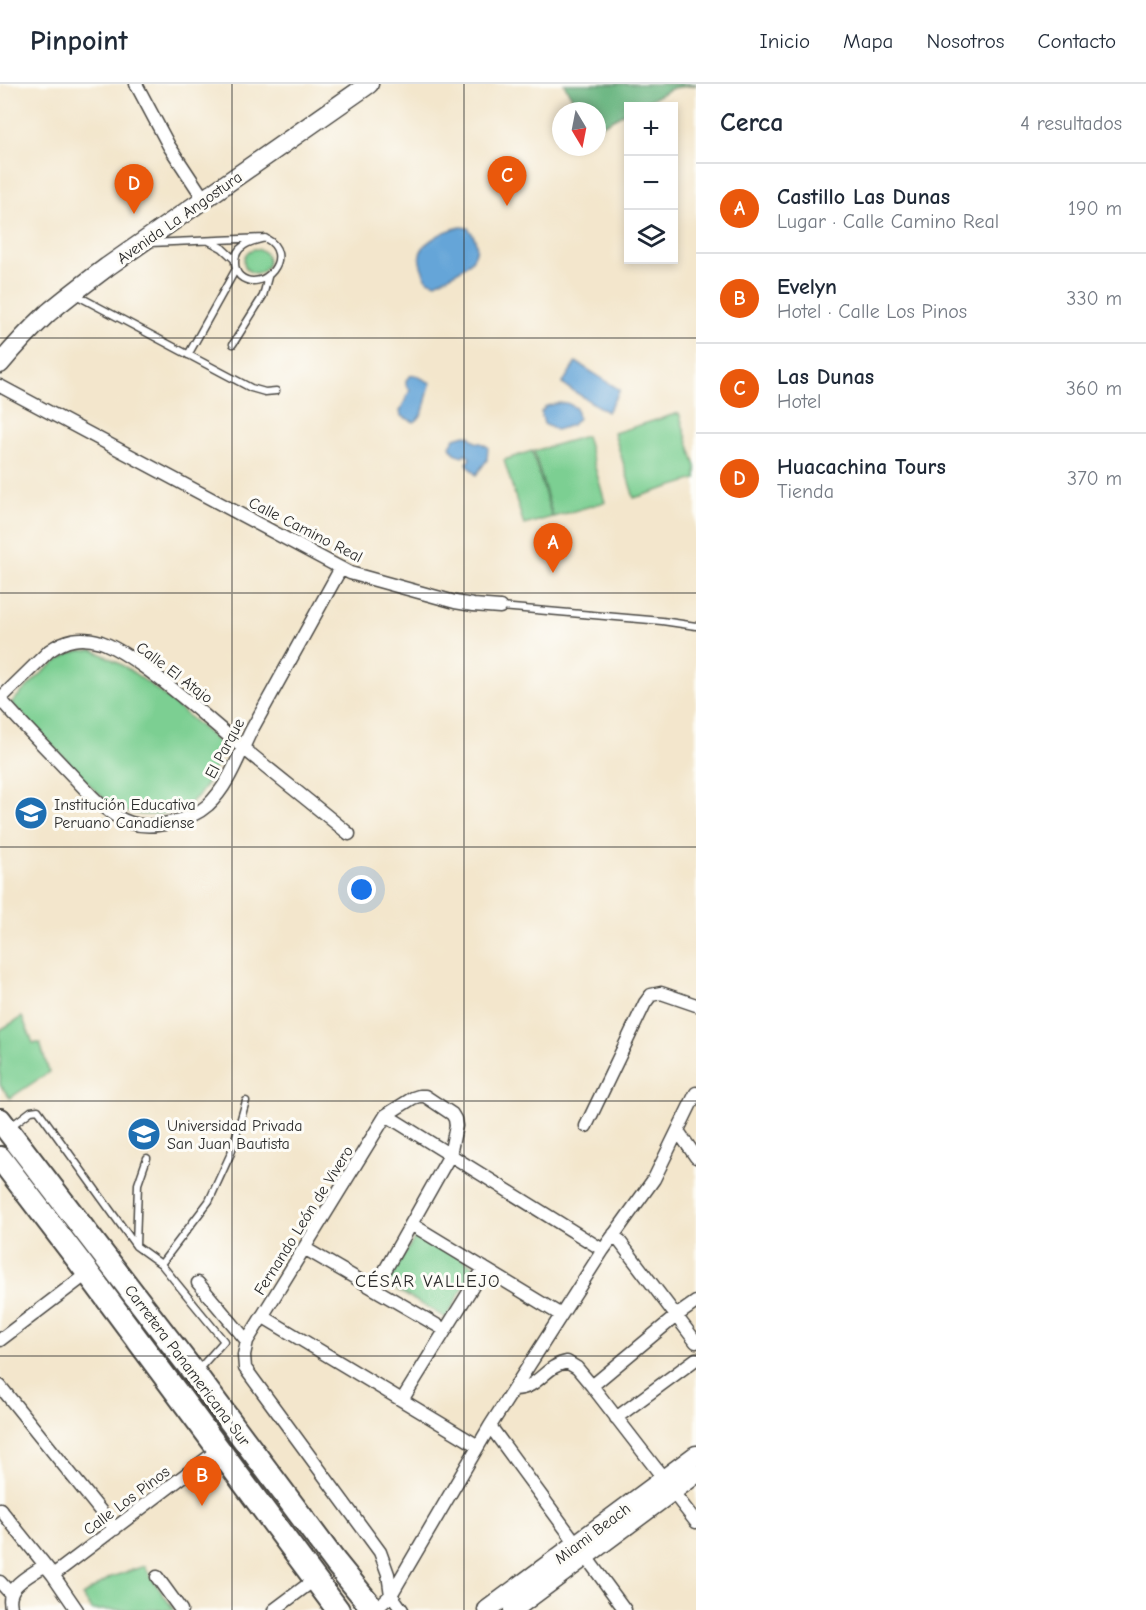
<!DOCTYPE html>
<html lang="es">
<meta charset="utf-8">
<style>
:root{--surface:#fff;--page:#f6f6f7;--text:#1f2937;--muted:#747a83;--line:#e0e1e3;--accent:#ea580c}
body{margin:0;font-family:"Comic Neue",sans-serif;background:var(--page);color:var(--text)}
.controls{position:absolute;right:18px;top:18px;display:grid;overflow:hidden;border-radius:0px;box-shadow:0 3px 9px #0003}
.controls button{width:54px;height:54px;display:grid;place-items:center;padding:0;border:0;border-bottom:2px solid var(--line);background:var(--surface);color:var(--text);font:30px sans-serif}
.compass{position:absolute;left:552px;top:18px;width:54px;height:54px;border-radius:50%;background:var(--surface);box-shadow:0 3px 9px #0003;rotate:170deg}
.you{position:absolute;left:362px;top:806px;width:21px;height:21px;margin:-15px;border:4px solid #fff;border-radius:50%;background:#1a73e8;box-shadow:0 0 0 9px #1a73e833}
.badge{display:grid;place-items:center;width:39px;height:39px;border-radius:50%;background:var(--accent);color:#fff;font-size:20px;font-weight:700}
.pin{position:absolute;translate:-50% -50px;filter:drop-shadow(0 2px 3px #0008)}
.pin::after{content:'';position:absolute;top:32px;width:21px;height:18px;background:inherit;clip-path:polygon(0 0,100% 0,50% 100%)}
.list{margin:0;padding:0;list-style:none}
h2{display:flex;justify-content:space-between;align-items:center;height:78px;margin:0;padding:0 24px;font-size:26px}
h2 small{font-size:20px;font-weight:400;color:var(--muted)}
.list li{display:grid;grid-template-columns:39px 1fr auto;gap:18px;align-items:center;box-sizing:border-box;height:90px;padding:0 24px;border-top:2px solid var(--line)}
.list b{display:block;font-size:22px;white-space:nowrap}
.list p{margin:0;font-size:20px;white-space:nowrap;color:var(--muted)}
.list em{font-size:20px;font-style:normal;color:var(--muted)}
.icon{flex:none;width:33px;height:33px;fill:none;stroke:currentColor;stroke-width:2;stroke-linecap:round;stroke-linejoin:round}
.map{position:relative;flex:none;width:696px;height:1526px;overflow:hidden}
header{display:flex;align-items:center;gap:36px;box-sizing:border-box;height:84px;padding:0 30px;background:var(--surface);border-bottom:2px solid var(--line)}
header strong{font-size:28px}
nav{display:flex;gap:33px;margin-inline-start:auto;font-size:21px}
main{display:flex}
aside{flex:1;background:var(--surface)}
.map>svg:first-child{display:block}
.green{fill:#7bcf92;stroke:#537d5e;stroke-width:1.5}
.forest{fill:#64b27c;stroke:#486e54;stroke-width:1.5}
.water{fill:#65a5d8;stroke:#486882;stroke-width:1.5}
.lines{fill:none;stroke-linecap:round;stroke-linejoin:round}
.lane-casing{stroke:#494743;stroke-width:9}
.street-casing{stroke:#494743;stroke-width:15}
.secondary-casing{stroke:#494743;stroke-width:21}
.highway-casing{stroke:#494743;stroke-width:26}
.lane{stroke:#fff;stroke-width:6}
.street{stroke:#fff;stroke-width:12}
.secondary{stroke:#fff;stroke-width:18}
.highway{stroke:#fff;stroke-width:22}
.grid{fill:none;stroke:#2b2b2b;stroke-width:1.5;stroke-opacity:0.55}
.labels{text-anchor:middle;stroke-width:6;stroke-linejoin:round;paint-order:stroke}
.street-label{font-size:16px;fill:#2b2b2b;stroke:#fdfcf7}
.poi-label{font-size:16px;fill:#2b2b2b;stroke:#fdfcf7;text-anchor:start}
.neighbourhood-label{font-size:18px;letter-spacing:1.5px;fill:#2b2b2b;stroke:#fdfcf7}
</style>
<header>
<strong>Pinpoint</strong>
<nav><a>Inicio</a><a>Mapa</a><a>Nosotros</a><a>Contacto</a></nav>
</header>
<main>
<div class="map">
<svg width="696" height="1526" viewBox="0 0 696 1526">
<rect width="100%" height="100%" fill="#fdfcf7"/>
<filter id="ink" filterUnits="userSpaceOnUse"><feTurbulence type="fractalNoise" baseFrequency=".0167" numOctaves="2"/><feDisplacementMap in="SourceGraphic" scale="12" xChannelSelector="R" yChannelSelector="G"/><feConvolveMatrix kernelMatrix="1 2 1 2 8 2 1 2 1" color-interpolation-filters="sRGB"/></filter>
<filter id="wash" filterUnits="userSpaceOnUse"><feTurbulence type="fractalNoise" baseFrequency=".008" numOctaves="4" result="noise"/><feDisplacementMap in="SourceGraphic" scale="24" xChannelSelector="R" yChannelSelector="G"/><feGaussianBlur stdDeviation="1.35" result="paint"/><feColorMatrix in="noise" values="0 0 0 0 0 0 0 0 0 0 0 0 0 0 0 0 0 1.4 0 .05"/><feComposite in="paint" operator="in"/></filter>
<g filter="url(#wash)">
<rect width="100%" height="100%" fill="#f3e6cc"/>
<path class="green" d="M244 177a12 12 0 1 1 24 0a12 12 0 1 1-24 0Z
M679 329 696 383V395L634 414 614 349Z
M586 352 605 418 553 433 534 367Z
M532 367 552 433 524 441 504 376Z
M93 566C142 587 182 628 223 662 211 700 195 731 150 731 138 731 125 729 115 723 100 713 87 698 75 685 54 663 33 641 11 619 29 602 55 572 79 567 83 566 88 567 93 566Z
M22 933 33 959H40L49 988 10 1014 0 1001V946Z
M419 1147 475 1183 446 1234 386 1200Z
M145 1482 151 1493 174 1526H92L82 1512 111 1493Z"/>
<path class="forest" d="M564 0H696V1L673 4 638 22H628V27L597 44V27H580Z"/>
<path class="water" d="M461 143 468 144C493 174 458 187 436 199L427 196C417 177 415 166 434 154 443 148 451 145 461 143Z
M576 278 620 306 607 328 562 300Z
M415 291 431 299C425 311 427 331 414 338L401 332 400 327 410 306 406 301V296L410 292Z
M559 319H567L576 324 578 334 572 341 556 346 544 340 541 328 547 322Z
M465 351 470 352 475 358 481 359 488 363 487 376 476 391 470 384 467 379 470 374 465 369 463 372C456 371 452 368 450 362L455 354Z"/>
</g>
<g filter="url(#ink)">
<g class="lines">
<defs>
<path id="lane" d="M209 157 222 164 235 176
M150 159 265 154C298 171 262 211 240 192 237 189 235 183 235 179 234 162 251 157 265 154
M76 211 251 304 265 308 276 307
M233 260 263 212 268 193
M188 271 236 185
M500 523 662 537 696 542
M10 1043 31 1027 38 1026 136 1162 161 1180 224 1257 198 1286
M136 1162 138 1100 147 1074
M161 1180 209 1117 231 1069 246 1017"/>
<path id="street" d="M136 0 169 62 204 115
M0 302 350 489 455 518 473 521 500 523
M341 484C311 538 281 593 251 647 238 673 229 701 208 721 190 737 153 746 131 739 106 732 83 702 65 684 43 661 21 639 0 615L49 567C66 555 80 552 101 558 116 563 131 574 144 583 176 606 206 633 236 658 273 689 312 719 349 750
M386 1031 603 1166
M586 1042 645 919 651 911 661 909 696 921
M678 1047 696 1073
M411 1140 561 1231
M614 1150 696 1258
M304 1164 445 1246
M198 1199 247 1257
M375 1204 450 1071 456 1042 455 1035 452 1030 425 1012H419L413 1014 386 1031 247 1257 244 1271 245 1284 380 1468 388 1490 391 1511 402 1526
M262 1232 478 1362
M0 1256 88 1189
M0 1302 115 1445
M592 1302 676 1232 696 1218
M514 1305C539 1305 544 1282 567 1278L577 1284 592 1302 664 1395
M402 1316 484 1184
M616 1334 696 1275
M490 1342 625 1526
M672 1407 696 1438
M0 1425 53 1491 77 1526
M53 1491 218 1366
M157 1493 181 1526
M0 1498 10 1509
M12 1526C3 1502 28 1493 45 1481
M274 1526 314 1496
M375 1526 391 1511 490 1342 603 1166 654 1095 696 1009"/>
<path id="secondary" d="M0 280C15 262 31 245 48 229 67 213 87 198 107 183L369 0
M487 1526 696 1371
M513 1526 696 1390"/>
<path id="highway" d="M0 1036 195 1290 336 1479 374 1526
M0 1074 88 1189 338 1526"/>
</defs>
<use href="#lane" class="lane-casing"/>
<use href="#street" class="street-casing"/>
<use href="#secondary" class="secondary-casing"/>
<use href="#highway" class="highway-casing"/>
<use href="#lane" class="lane"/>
<use href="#street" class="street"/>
<use href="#secondary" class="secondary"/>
<use href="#highway" class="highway"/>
</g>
</g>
<path class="grid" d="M232 0V1526M464 0V1526M0 254H696M0 509H696M0 763H696M0 1017H696M0 1272H696"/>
<defs>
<symbol id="school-disc" viewBox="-11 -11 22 22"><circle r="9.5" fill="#1f6fb2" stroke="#fdfcf7"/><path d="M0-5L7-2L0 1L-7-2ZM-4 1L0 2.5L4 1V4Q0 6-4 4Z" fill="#fff"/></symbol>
<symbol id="university-disc" viewBox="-11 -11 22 22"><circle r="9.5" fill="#1f6fb2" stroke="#fdfcf7"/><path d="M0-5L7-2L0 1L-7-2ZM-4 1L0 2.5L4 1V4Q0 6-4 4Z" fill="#fff"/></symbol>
</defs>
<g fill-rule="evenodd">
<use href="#school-disc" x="12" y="710" width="38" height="38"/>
<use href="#university-disc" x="125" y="1031" width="38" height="38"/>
</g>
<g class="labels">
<g class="street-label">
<text transform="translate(179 133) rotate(-35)" y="6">Avenida La Angostura</text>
<text transform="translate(306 445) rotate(27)" y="6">Calle Camino Real</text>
<text transform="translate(175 588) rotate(37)" y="6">Calle El Atajo</text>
<text transform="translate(224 664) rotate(-62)" y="6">El Parque</text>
<text transform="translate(303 1136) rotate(-58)" y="6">Fernando León de Vivero</text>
<text transform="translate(188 1281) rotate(53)" y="6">Carretera Panamericana Sur</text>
<text transform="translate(126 1416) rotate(-37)" y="6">Calle Los Pinos</text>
<text transform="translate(592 1449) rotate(-37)" y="6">Miami Beach</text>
</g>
<g class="poi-label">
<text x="54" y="726">Institución Educativa<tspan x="54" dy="18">Peruano Canadiense</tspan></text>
<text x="167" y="1047">Universidad Privada<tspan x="167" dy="18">San Juan Bautista</tspan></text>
</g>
<g class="neighbourhood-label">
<text x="428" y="1203">CÉSAR VALLEJO</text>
</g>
</g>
</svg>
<div class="controls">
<button>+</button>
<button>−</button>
<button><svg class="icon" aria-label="layers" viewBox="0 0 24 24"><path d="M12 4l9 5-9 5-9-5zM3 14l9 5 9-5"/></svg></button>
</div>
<svg class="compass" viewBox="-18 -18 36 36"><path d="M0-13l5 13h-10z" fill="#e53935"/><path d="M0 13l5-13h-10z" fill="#747a83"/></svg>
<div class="you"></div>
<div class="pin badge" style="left:553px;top:489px">A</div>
<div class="pin badge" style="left:202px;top:1422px">B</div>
<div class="pin badge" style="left:507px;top:122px">C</div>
<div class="pin badge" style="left:134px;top:130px">D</div>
</div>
<aside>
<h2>Cerca<small>4 resultados</small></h2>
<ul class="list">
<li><span class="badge">A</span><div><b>Castillo Las Dunas</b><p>Lugar · Calle Camino Real</p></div><em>190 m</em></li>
<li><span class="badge">B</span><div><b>Evelyn</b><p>Hotel · Calle Los Pinos</p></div><em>330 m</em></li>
<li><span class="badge">C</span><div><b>Las Dunas</b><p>Hotel</p></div><em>360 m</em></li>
<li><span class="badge">D</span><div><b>Huacachina Tours</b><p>Tienda</p></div><em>370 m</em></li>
</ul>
</aside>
</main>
